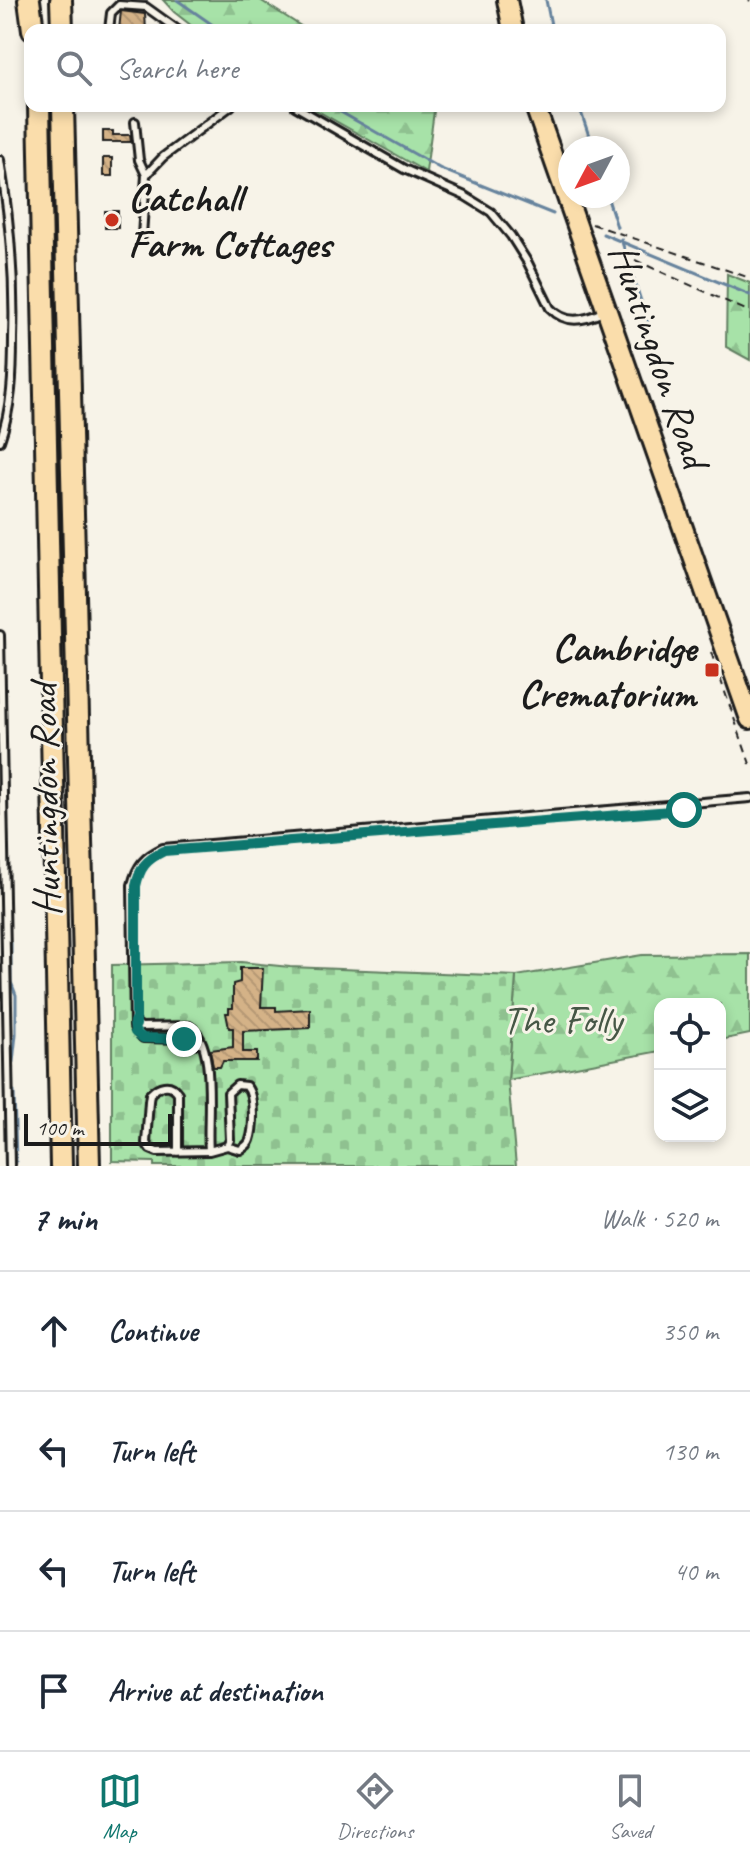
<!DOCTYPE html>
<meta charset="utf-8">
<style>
:root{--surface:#fff;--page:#f2f2f3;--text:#1f2937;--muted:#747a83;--line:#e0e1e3;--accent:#0f766e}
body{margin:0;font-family:Caveat,sans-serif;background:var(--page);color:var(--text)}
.controls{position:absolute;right:24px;bottom:24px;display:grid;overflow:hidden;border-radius:16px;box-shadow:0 4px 12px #0003}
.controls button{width:72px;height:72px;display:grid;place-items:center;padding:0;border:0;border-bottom:2px solid var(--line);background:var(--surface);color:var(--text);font:40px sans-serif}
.compass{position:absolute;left:558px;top:136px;width:72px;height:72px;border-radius:50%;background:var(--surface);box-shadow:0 4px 12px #0003;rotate:229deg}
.scale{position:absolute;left:24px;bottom:20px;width:148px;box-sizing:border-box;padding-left:8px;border:4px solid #1c1c1c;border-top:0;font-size:22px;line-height:28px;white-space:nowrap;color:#1c1c1c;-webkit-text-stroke:6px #f7f3e8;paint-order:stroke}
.stop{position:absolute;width:24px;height:24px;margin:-18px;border:6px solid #0f766e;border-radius:50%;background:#fff}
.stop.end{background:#0f766e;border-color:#fff;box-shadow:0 2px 8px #0008}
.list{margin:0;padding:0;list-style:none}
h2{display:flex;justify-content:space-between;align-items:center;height:104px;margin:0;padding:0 32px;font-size:34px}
h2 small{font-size:26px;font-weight:400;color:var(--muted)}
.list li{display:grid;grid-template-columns:52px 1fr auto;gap:24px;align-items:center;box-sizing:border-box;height:120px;padding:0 32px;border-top:2px solid var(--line)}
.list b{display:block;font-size:30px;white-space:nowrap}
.list em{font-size:26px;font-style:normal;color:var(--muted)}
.icon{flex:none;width:44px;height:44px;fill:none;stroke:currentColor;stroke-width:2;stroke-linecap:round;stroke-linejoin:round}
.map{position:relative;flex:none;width:750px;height:1166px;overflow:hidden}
.search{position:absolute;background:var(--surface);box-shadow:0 4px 12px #0003;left:24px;right:24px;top:24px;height:88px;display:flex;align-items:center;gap:20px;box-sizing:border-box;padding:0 28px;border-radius:16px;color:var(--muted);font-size:30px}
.sheet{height:584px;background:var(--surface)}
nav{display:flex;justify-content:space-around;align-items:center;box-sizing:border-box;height:112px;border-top:2px solid var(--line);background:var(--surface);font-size:22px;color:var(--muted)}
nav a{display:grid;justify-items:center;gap:4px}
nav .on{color:var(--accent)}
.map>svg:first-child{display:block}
.forest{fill:url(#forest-firs);stroke:#627f62;stroke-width:2}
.cemetery{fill:url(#cemetery-stones);stroke:#627f62;stroke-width:2}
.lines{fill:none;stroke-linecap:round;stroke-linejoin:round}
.stream{stroke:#66839d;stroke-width:3}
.building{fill:url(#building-back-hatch);stroke:#1c1c1c;stroke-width:2}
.lane-casing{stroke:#1c1c1c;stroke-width:12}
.primary-casing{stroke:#1c1c1c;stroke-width:24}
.highway-casing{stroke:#1c1c1c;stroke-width:26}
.path{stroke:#1c1c1c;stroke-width:2;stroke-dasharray:8 6;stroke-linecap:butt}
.lane{stroke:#f7f3e8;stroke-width:6}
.primary{stroke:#faddab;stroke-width:18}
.highway{stroke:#faddab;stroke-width:20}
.route{stroke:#0f766e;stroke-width:10}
.poi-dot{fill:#c8321e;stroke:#f7f3e8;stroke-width:3}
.labels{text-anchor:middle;stroke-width:6;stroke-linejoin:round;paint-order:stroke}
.poi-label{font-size:40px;font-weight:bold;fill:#1c1c1c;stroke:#f7f3e8;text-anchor:start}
.street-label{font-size:40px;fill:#1c1c1c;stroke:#f7f3e8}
.park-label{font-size:40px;fill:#465746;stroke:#f7f3e8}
</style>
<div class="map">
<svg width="750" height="1166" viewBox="0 0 750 1166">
<defs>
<pattern id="forest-firs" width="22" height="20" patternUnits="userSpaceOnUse" patternTransform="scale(2)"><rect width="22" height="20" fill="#a7e2a8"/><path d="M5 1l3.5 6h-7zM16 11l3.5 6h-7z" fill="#8fc190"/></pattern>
<pattern id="cemetery-stones" width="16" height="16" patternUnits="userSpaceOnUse" patternTransform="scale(2)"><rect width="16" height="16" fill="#a7e2a8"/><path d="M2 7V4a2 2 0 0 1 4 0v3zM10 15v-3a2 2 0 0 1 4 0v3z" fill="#8fc190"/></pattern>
<pattern id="building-back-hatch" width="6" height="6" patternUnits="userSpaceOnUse" patternTransform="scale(2)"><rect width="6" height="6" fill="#d4b287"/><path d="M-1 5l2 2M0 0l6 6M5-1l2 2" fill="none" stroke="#b59874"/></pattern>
</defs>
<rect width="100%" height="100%" fill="#f7f3e8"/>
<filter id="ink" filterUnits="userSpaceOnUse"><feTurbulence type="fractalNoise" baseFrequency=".0125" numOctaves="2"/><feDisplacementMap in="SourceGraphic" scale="16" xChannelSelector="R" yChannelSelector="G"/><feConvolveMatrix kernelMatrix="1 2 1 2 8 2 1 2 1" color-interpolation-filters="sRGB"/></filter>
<g filter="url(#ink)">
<path class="forest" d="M163 0H260L307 30H197L174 12Z
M309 106H427L434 111 426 172Z
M727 274 750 283V360L726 347Z
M750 954V1034L720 1040V1004H660V1051L508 1080 516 976 642 955Z"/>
<path class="cemetery" d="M241 962 290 967 516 976 508 1080 516 1166H154V1162L112 1161V965Z"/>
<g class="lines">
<path class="stream" d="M177 0 220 30
M546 0 552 30
M330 106 441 169 553 214
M579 106 593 148
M607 196 617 227
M603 234 750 295
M621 239 649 326
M11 942V982L16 995V1034L13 1062
M14 1092 16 1162"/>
</g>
<path class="building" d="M121 11 145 14 146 30H119Z
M103 131H113V135H130L131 142H103Z
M103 158H112V176H103Z
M105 211H118V228H105Z
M240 968H263L261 1007H276V1011L310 1009V1028L243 1031V1052H257V1061H223L220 1067H213L210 1050 233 1047V1028H229L226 1013H229V1008H233V984L240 982Z"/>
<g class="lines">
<defs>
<path id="lane" d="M109 30 111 13 119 5 146 7 178 30
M295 106 404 169 465 196 491 212 511 236 528 263 550 308C566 325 583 321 603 312
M135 122 139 160 146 175
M0 160C10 220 15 277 13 338 13 374 12 407 0 441
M142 236 146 175 163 157 231 106
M0 635 10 1166
M134 1022 141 1027 189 1026C218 1043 206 1119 209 1151
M201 1044H193L184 1039 143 1038 134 1027 132 885C137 865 144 857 163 848L750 798
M178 1152V1093C170 1081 158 1086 150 1094L149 1101 146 1143 150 1149 157 1152 209 1151 227 1146 240 1150C244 1147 248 1146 250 1140 254 1128 255 1095 246 1086L237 1085 228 1093 230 1140 227 1146"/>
<path id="primary" d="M507 0 513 30
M535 106 750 719"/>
<path id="highway" d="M29 0 33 30
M61 0 62 30
M39 106 61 1166
M63 106 89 1166"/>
</defs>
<use href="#lane" class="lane-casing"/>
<use href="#primary" class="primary-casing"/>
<use href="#highway" class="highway-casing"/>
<path class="path" d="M749 0 750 1
M592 224 750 278
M635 260 750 312
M711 652 750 764"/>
<use href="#lane" class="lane"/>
<use href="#primary" class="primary"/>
<use href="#highway" class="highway"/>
</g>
</g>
<g class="lines" filter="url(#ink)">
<path class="route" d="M184 1039 143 1038 135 1032 134 1022 136 1025V886C140 867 146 860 164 851L684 810"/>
</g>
<g class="poi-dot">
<circle cx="112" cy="220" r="8"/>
<rect x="704" y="662" width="16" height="16" rx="4"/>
</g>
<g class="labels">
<g class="poi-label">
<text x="128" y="211">Catchall<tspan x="128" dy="46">Farm Cottages</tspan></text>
<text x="696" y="661" text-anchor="end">Cambridge<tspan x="696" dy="46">Crematorium</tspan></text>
</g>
<g class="street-label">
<text transform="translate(660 355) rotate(71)" y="14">Huntingdon Road</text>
<text transform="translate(44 800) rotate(-91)" y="14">Huntingdon Road</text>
</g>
<g class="park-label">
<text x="562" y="1033">The Folly</text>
</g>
</g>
</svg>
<div class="controls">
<button><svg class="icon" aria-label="locate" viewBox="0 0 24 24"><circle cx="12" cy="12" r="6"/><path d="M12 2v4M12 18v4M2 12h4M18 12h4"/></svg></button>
<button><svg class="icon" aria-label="layers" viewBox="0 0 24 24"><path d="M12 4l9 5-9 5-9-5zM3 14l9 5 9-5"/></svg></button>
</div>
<svg class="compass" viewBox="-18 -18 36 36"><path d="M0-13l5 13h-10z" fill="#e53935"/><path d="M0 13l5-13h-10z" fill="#747a83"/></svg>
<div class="scale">100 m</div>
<div class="stop" style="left:684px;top:810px"></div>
<div class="stop end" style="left:184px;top:1039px"></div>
<div class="search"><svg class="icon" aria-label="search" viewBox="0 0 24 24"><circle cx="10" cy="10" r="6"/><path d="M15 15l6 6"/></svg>Search here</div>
</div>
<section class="sheet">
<h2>7 min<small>Walk · 520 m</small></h2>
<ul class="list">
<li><svg class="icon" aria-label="ahead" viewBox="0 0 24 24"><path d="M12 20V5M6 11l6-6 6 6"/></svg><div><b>Continue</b></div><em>350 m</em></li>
<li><svg class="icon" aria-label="left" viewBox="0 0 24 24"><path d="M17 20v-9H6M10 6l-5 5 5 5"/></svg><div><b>Turn left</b></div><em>130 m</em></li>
<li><svg class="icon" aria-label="left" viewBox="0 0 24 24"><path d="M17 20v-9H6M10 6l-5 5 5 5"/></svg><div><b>Turn left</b></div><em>40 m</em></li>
<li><svg class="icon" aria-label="arrive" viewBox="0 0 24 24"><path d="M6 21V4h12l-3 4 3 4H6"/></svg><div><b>Arrive at destination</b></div></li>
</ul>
</section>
<nav>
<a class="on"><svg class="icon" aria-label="map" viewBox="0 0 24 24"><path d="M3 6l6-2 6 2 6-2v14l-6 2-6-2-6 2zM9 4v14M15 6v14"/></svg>Map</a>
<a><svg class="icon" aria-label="directions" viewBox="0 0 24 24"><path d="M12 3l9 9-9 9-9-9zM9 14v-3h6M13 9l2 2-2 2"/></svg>Directions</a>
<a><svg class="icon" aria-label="saved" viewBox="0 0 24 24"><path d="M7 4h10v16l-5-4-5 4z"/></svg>Saved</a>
</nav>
